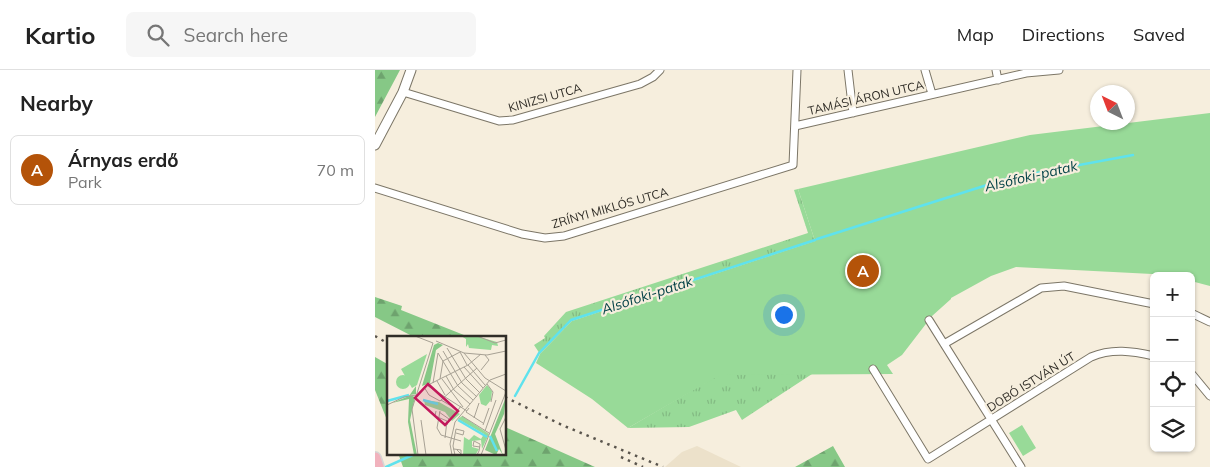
<!DOCTYPE html>
<meta charset="utf-8">
<style>
:root{--surface:#fff;--page:#f6f6f6;--text:#222;--muted:#767676;--line:#e0e0e0;--accent:#b45309}
body{margin:0;font-family:Mulish,sans-serif;background:var(--page);color:var(--text)}
.controls{position:absolute;right:15px;bottom:15px;display:grid;overflow:hidden;border-radius:8px;box-shadow:0 1px 4px #0004}
.controls button{width:45px;height:45px;display:grid;place-items:center;padding:0;border:0;border-bottom:1px solid var(--line);background:var(--surface);color:var(--text);font:25px sans-serif}
.compass{position:absolute;left:715px;top:15px;width:45px;height:45px;border-radius:50%;background:var(--surface);box-shadow:0 1px 4px #0004;rotate:318deg}
.you{position:absolute;left:408px;top:244px;width:18px;height:18px;margin:-12px;border:4px solid #fff;border-radius:50%;background:#1a73e8;box-shadow:0 0 0 8px #1a73e833}
.badge{display:grid;place-items:center;width:32px;height:32px;border-radius:50%;background:var(--accent);color:#fff;font-size:16px;font-weight:700}
.pin{position:absolute;translate:-50% -50%;border:2px solid #fff;box-shadow:0 1px 5px #0006}
.list{margin:0;padding:0;list-style:none}
h2{display:flex;justify-content:space-between;align-items:center;height:65px;margin:0;padding:0 20px;font-size:21px}
h2 small{font-size:16px;font-weight:400;color:var(--muted)}
.list li{display:grid;grid-template-columns:32px 1fr auto;gap:15px;align-items:center;box-sizing:border-box;height:70px;margin:0 10px 10px;padding:0 10px;border:1px solid var(--line);border-radius:8px}
.list b{display:block;font-size:19px;white-space:nowrap}
.list p{margin:0;font-size:16px;white-space:nowrap;color:var(--muted)}
.list em{font-size:16px;font-style:normal;color:var(--muted)}
.icon{flex:none;width:28px;height:28px;fill:none;stroke:currentColor;stroke-width:2;stroke-linecap:round;stroke-linejoin:round}
.map{position:relative;flex:none;width:835px;height:397px;overflow:hidden}
header{display:flex;align-items:center;gap:30px;box-sizing:border-box;height:70px;padding:0 25px;background:var(--surface);border-bottom:1px solid var(--line)}
header strong{font-size:24px}
nav{display:flex;gap:28px;margin-inline-start:auto;font-size:18px}
.search{width:350px;height:45px;background:var(--page);display:flex;align-items:center;gap:12px;box-sizing:border-box;padding:0 18px;border-radius:8px;color:var(--muted);font-size:19px}
main{display:flex}
aside{flex:1;background:var(--surface)}
.map>svg:first-child{display:block}
.built{fill:#ece1ca}
.grass{fill:url(#grass-tufts)}
.forest{fill:url(#forest-firs)}
.park{fill:#98da98}
.lines{fill:none;stroke-linecap:round;stroke-linejoin:round}
.stream{stroke:#5fe2ed;stroke-width:2.5}
.minor-casing{stroke:#7c7667;stroke-width:9}
.tertiary-casing{stroke:#7c7667;stroke-width:11}
.primary-casing{stroke:#d6d5d4;stroke-width:14}
.minor{stroke:#fff;stroke-width:7}
.tertiary{stroke:#fff;stroke-width:9}
.primary{stroke:#f1b2bd;stroke-width:11}
.rail{stroke:#5a554d;stroke-width:2.5;stroke-dasharray:2.5 5;stroke-linecap:butt}
.labels{text-anchor:middle;stroke-width:4.5;stroke-linejoin:round;paint-order:stroke}
.street-label{font-size:12px;fill:#302d27;stroke:#f6eedd}
.water-label{font-size:14px;font-style:italic;fill:#034247;stroke:#f6eedd}
.inset-river{fill:none;stroke:#5fe2ed;stroke-width:2.5}
.inset-road{fill:none;stroke:#a7a194;stroke-width:1}
.view{fill:#c2185b;fill-opacity:0.15;stroke:#c2185b;stroke-width:2.5}
.inset-edge{fill:none;stroke:#302d27;stroke-width:2.5}
</style>
<header>
<strong>Kartio</strong>
<div class="search"><svg class="icon" aria-label="search" viewBox="0 0 24 24"><circle cx="10" cy="10" r="6"/><path d="M15 15l6 6"/></svg>Search here</div>
<nav><a>Map</a><a>Directions</a><a>Saved</a></nav>
</header>
<main>
<aside>
<h2>Nearby<small></small></h2>
<ul class="list">
<li><span class="badge">A</span><div><b>Árnyas erdő</b><p>Park</p></div><em>70 m</em></li>
</ul>
</aside>
<div class="map">
<svg width="835" height="397" viewBox="0 0 835 397">
<defs>
<pattern id="grass-tufts" width="24" height="20" patternUnits="userSpaceOnUse" patternTransform="scale(1.25)"><rect width="24" height="20" fill="#98da98"/><path d="M3 7l-1-3M5 7V3M7 7l1-3M15 17l-1-3M17 17v-4M19 17l1-3" fill="none" stroke="#83bb83"/></pattern>
<pattern id="forest-firs" width="22" height="20" patternUnits="userSpaceOnUse" patternTransform="scale(1.25)"><rect width="22" height="20" fill="#86c886"/><path d="M5 1l3.5 6h-7zM16 11l3.5 6h-7z" fill="#6ea36e"/></pattern>
</defs>
<rect width="100%" height="100%" fill="#f6eedd"/>
<path class="built" d="M322 376 366 397H290L307 382Z"/>
<path class="grass" d="M423 119 440 171 197 251 165 284 159 275 170 268 169 266 191 242 433 163 419 120Z
M345 304H437L367 350 361 340 314 357 253 358Z"/>
<path class="forest" d="M0 0H25L0 47Z
M0 227 27 236 26 240 94 267H39L0 247Z
M0 287 14 295V355L0 320Z
M130 357 220 397H28L23 383H130Z
M458 376 470 397H420Z"/>
<path class="park" d="M835 43V216L816 211V206L641 197 616 206 576 228V229L557 246 527 285 512 295 518 304 345 305 253 358 217 329 161 293 165 284 197 251 440 171 423 119 655 65Z
M647 355 661 378 648 386 634 363Z"/>
<g class="lines">
<path class="stream" d="M442 169 634 108 758 85
M140 326 164 283 196 250 440 170
M130 341H131
M11 397 42 383"/>
<defs>
<path id="minor" d="M473 0 478 43
M550 0 557 24
M621 0 623 10
M28 22 124 51 138 50 265 14 278 7 285 0
M420 56 651 3 684 0
M0 118 147 164 170 168 189 166 418 95 422 0
M816 243 835 252
M554 250 646 397
M569 274 666 218 689 216 779 234
M498 299 553 389 716 287C737 278 757 281 779 286
M816 303 835 326"/>
<path id="tertiary" d="M0 75 28 22 36 0"/>
<path id="primary" d="M0 388 3 397"/>
</defs>
<use href="#minor" class="minor-casing"/>
<use href="#tertiary" class="tertiary-casing"/>
<use href="#primary" class="primary-casing"/>
<use href="#minor" class="minor"/>
<use href="#tertiary" class="tertiary"/>
<use href="#primary" class="primary"/>
<path class="rail" d="M0 266 14 274
M130 327 187 355 288 397
M246 387 268 397"/>
</g>
<g class="labels">
<g class="street-label">
<text transform="translate(170 28) rotate(-16)" y="4">KINIZSI UTCA</text>
<text transform="translate(491 28) rotate(-13)" y="4">TAMÁSI ÁRON UTCA</text>
<text transform="translate(235 138) rotate(-16)" y="4">ZRÍNYI MIKLÓS UTCA</text>
<text transform="translate(656 312) rotate(-32)" y="4">DOBÓ ISTVÁN ÚT</text>
</g>
<g class="water-label">
<text transform="translate(656 106) rotate(-13)" y="5">Alsófoki-patak</text>
<text transform="translate(272 225) rotate(-18)" y="5">Alsófoki-patak</text>
</g>
</g>
<g transform="translate(12 266)">
<rect width="119" height="119" fill="#f6eedd"/>
<path d="M9 46a7 7 0 1 1 14 0a7 7 0 1 1-14 0ZM100 49 105 55 104 64 99 70 94 68 92 59Z" fill="#98da98"/>
<path d="M51 7 56 9 49 14 43 47 35 50 47 9ZM29 50V58L23 59 28 61 23 84 30 119H27L21 86 22 63 5 67 22 60ZM119 61 117 78 108 98 116 119 112 113 109 119 98 114Z" fill="#86c886"/>
<path d="M37 64 52 66 73 78 65 85 58 76 38 69ZM75 80 102 98 95 113 94 104 85 105V111L92 113 89 118 76 119 77 101 82 104 87 99 94 103 97 98 71 83Z" fill="#98da98"/>
<path d="M74 0H89L110 6 111 10 105 9 104 14 82 12 81 8 79 11V3ZM40 18 30 49 25 52 14 33Z" fill="#98da98"/>
<path class="inset-river" d="M36 64 51 68M0 65 22 59M71 84 100 101M103 100 110 115"/>
<path class="inset-road" d="M28 0 46 7 25 73 31 119M90 0 108 7 119 4M49 5 77 17 100 19 119 15M60 12 79 43 93 57M56 15 75 47 90 61M51 17 71 50 86 64M77 17 98 42 119 55M56 25 73 16 80 29M81 29 98 49M77 31 96 52M94 34 102 24 98 19M59 40 67 54 83 68M53 43 56 25M55 43 76 71M50 45 58 59M46 47 51 17M100 48 106 56 104 66M41 50 80 75M37 51 42 59 53 65 90 32M37 51 81 29 94 18M54 64 71 74 74 70M0 69 17 61 29 59M82 72 79 76 96 87M49 75 48 80 60 85 58 102M53 75 50 92 54 99 74 105M52 76 62 83 60 89M75 80 102 97M119 81 113 93 119 114M87 82 92 67M34 84 39 119M96 89 102 72M98 95 109 64M66 113H67L74 114V118L70 114M65 119 63 108 68 86 103 44 119 38M68 119 66 110 69 93 77 95 76 99 69 97M90 119 92 115 93 109V108L87 105 86 110 93 111M94 119 119 56"/>
<path class="view" d="M41 48 71 75 58 89 28 62Z"/>
<rect width="119" height="119" class="inset-edge"/>
</g>
</svg>
<div class="controls">
<button>+</button>
<button>−</button>
<button><svg class="icon" aria-label="locate" viewBox="0 0 24 24"><circle cx="12" cy="12" r="6"/><path d="M12 2v4M12 18v4M2 12h4M18 12h4"/></svg></button>
<button><svg class="icon" aria-label="layers" viewBox="0 0 24 24"><path d="M12 4l9 5-9 5-9-5zM3 14l9 5 9-5"/></svg></button>
</div>
<svg class="compass" viewBox="-18 -18 36 36"><path d="M0-13l5 13h-10z" fill="#e53935"/><path d="M0 13l5-13h-10z" fill="#767676"/></svg>
<div class="you"></div>
<div class="pin badge" style="left:488px;top:201px">A</div>
</div>
</main>
